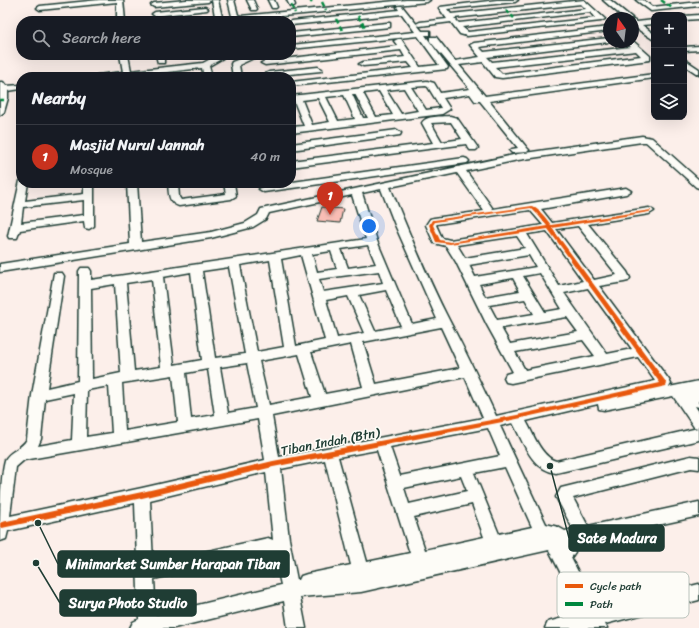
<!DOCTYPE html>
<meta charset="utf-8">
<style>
:root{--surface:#171b24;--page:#20242c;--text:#f1f3f6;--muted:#9ea1a6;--line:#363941;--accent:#c8321e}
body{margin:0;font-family:Sriracha,sans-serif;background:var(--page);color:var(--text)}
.controls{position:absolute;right:12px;top:12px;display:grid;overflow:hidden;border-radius:8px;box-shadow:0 4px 16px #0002}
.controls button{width:36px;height:36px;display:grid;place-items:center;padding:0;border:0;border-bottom:1px solid var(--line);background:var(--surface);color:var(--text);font:20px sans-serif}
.compass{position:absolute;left:603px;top:12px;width:36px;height:36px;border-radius:50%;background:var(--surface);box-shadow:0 4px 16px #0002;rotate:346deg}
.you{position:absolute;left:369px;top:226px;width:14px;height:14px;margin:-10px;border:3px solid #fff;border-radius:50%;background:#1a73e8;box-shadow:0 0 0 6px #1a73e833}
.badge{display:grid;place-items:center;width:26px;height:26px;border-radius:50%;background:var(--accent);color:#fff;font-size:13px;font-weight:700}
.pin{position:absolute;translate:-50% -33px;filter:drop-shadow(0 1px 2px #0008)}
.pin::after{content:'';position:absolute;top:21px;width:14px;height:12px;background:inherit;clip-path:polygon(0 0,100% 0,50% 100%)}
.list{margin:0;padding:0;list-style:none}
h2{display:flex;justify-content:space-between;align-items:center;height:52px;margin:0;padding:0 16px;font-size:17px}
h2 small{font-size:13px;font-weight:400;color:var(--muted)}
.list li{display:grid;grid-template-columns:26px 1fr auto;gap:12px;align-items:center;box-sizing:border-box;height:64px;padding:0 16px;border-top:1px solid var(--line)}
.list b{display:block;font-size:15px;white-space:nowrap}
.list p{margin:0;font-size:13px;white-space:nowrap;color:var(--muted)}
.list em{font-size:13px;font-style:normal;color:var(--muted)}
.icon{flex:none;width:22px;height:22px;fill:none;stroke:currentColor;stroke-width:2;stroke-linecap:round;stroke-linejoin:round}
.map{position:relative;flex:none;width:699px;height:628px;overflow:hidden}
.search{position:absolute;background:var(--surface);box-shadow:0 4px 16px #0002;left:16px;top:16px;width:280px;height:44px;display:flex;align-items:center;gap:10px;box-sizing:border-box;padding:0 14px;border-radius:16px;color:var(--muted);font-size:15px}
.panel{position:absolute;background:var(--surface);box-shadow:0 4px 16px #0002;left:16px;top:72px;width:280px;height:116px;border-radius:16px}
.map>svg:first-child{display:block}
.building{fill:#f9bdb5;stroke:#1f3d34}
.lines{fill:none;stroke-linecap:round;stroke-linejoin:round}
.minor-casing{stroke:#1f3d34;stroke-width:3}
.minor{fill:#fdfcf7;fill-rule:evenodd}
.quiet{stroke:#00873e;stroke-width:2.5;stroke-dasharray:5 2.5;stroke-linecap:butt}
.cycleway-casing{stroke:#fdfcf7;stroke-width:3}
.cycleway{fill:#e8590c;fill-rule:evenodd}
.labels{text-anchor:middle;stroke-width:3;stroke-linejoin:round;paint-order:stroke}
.street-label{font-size:13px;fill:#1f3d34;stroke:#fdfcf7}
.key{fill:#fdfcf7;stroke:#bac3bc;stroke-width:1}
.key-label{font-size:11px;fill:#1f3d34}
.leader{fill:none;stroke:#1f3d34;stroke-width:1.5}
.callout-dot{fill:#1f3d34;stroke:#fdfcf7;stroke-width:1.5}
.callout{fill:#1f3d34;stroke:#1f3d34;stroke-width:1.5}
.callout-label{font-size:14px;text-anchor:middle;font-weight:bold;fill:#fff}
</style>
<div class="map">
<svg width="699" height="628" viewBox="0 0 699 628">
<rect width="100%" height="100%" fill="#fcefea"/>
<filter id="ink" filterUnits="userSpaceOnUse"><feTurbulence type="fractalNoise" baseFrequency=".025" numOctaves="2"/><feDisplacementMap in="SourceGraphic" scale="8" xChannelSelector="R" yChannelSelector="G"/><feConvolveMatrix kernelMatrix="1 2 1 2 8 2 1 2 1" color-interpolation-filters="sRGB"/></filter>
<g filter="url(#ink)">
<path class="building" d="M322 207 343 209 340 223 317 221Z"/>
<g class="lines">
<defs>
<path id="minor" d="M99 0H123L125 21H117V2L40 10 37 8 40 6Z
M186 0H211L208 2 154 7 151 5 154 3Z
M212 0H218L223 21H184L188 19 215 16Z
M228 0H234L238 15 241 16 406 0H430L427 2 240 20 232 16Z
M247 0H253L257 9 256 10H252Z
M268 0H274L277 7 276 8H272Z
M287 0H293L295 5 294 6H290Z
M497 0H518L515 2 447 9 451 14 584 0 605 19 601 21 467 36 460 34 451 22 420 26 416 24 420 22 447 19 439 8 440 7ZM581 4 586 9 459 23 454 18ZM590 12 595 18 468 32 462 27Z
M603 0H610L632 18H624Z
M636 0H643L652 7 699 2V6L651 11Z
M398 6H402L422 31H430V35H425L448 67 447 69 291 86V82L413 68 408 62 363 66 359 64 363 62 405 57 401 50 265 65 261 63 265 61 398 46 394 41 398 39H401L420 67 439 65 418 36 291 49V45L415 32 402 14 291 25V21L399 10 397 7Z
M205 7 208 9 207 10 155 16 152 14 155 12Z
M699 15V19L684 20V16Z
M633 20 637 22 654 20V24L642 25 654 34V40L633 26Z
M387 23H390V27L291 37V33Z
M609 27V31L479 47 484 52 609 38V42L487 57 492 62 631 47 626 42 633 41 650 56V60L502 78 495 77 483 62 459 65 485 96 654 74V78L489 101 527 148 529 150 527 152 512 153 510 151 512 149 518 148 480 101H475L470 94 443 98 450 109 442 114 291 133V127L304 126 294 101 291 102V96L427 81 434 83 440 93 470 89 430 41V37H436L455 61 480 57 470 45 474 43ZM636 51 641 56 502 74 495 67ZM426 86 428 87 441 108 426 110 411 87ZM404 88 418 111 401 114 386 90ZM379 91 393 115 376 117 363 93ZM352 94H355L368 118H363ZM344 95 355 119 338 121 326 97ZM318 98 330 122 312 125 302 100Z
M699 46V50L684 51V47Z
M120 55H128L131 71 203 63 218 55H228L209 66 212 77H204L202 68 132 76V77H93L97 75 123 72Z
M156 55H164V63H158Z
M250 55H260L239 65 241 77H233L231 64 232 62Z
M684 59 699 69V75L684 65Z
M318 67 322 69 321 71 269 76 265 74 269 72Z
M0 82H3L6 86 21 85V89L8 91V98L4 112 0 115Z
M450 116 457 118 478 148 476 150H470L466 144 291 167V161L433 143 422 123C426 115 442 117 450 116ZM451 122 462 139 442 142 431 123Z
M397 130 401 133 400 135 291 150V144Z
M642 136 652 138 699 180V188L696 187 646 142H642L518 160 466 171 493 209 626 188 631 191 626 194 541 209 552 223 649 208 654 211 649 214 588 224 627 272 630 278 628 281 624 282 599 286 669 380 671 384 669 387 699 381V407L695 406 699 412V440L556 473C531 469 524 443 513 423L500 426 546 524 558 527 565 531 573 529 556 497 561 488 691 456 699 457V469L691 468 573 498 588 526 699 502V516L571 544 575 552 571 558 597 609 699 584V600L605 624 607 628H545L548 622 581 613 549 550 361 592 300 597 306 628H288L284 601 174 628H130L133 622 139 619 135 503 8 531 6 539 0 541C0 520 0 478 5 460 9 451 22 449 27 439L32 395 54 273H62L64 276 47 388 78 381 79 271 81 268H89L91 271V280L366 239 352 195 269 213 266 219 253 227 211 238 0 272V264L130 244 127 183H137L141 242 211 232 245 223 258 215 261 209 518 154ZM457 173 484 211 434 218 430 219 426 225 434 243 446 246 456 262 487 325 513 372 506 374 504 378 506 382 511 383 638 357 655 381 496 416C481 384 466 352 450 322 427 278 409 232 390 187ZM381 189 395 225 437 319 412 324 377 241 362 193ZM530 210 543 225 450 240 442 238 436 225 437 224ZM578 226 617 275 594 280 556 229ZM547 231 583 281 559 286 527 234ZM517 236 525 248 465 258 457 245ZM368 245 376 264 348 268 341 249ZM331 251 337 269 317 272 312 254ZM301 255 325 340 296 346 281 259ZM529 255 536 267 475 277 469 265ZM270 260 284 347 257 352 240 265ZM229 267 245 354 215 358 202 271ZM379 271 383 283 323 292 319 279ZM191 272 202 360 174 365 163 277ZM540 273 562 309 545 312 523 276ZM513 278 520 291 485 297 479 284ZM152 279 161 367 134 371 126 283ZM115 284 121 373 92 379 91 288ZM588 288 632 349 607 354 564 293ZM386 290 401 326 375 331 359 295ZM348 296 364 333 337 338 326 300ZM525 299 534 314 497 320 489 305ZM567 317 578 332 510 344 501 328ZM441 327 460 368 376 384 363 342ZM583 340 595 356 525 370 515 352ZM351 344 363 387 325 394 311 352ZM299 354 312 397 269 405 259 361ZM247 363 256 408 228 413 220 367ZM208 369 215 415 191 419 186 373ZM173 375 178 422 125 431 122 383ZM465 377 483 418 279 457 272 416ZM109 386 112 433 86 437 87 390ZM74 393 72 440 38 446 41 439 45 399ZM673 396 694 427 698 428 556 461C541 457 533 433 526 421L598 404 599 409 604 410ZM258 419 265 460 142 488 10 516 16 467 24 460ZM488 428 500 456 400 476 390 447ZM377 450 410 553 367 562 338 457ZM325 460 351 565 307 574 301 576 299 580H297L289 539 281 469ZM505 467 532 527 499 534 474 473ZM266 472 273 540 268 538 153 563 150 500ZM461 476 467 491 409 504 404 488ZM472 504 484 537 425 550 414 517ZM266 553 272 575 279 576 281 585 156 615 154 579Z
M464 158 467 159 469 161 467 163 264 192 259 189 264 186Z
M20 181H21V183H28L25 201 84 194V183H94V226L89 229 85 228 84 221 20 230 17 238H9L8 236ZM84 200V215L21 223 23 207Z
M168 183H178L179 197 181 200 226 194 224 183H234L236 196 231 199 179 206C168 203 169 193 168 183Z"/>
</defs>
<use href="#minor" class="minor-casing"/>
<use href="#minor" class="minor"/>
<path class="quiet" d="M310 0 312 3
M661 0 672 8
M322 2 326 10
M291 5 295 13
M506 10 514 18
M358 16 365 27
M336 19 342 30
M0 100H4"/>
<defs>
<path id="cycleway" d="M532 206C540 210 546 218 551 225L651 210V211L649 212 552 228 666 382 667 384 666 386 517 419 273 467 142 498 2 528 0 527V523L2 522 142 492 273 461 517 415 660 383 548 229 450 244 436 242 429 225 432 220H434ZM531 208 538 215 547 226 450 242 440 240 433 225 435 222Z"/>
</defs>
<use href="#cycleway" class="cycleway-casing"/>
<use href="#cycleway" class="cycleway"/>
</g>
</g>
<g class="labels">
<g class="street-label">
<text transform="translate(330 441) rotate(-11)" y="5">Tiban Indah (Btn)</text>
</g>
</g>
<rect x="557" y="572" width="132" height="46" rx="6" class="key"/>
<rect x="565" y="584" width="18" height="4" fill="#e8590c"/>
<rect x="565" y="602" width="18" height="4" fill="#00873e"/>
<g class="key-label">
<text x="590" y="590">Cycle path</text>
<text x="590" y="608">Path</text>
</g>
<path class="leader" d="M550 466L569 538M38 523L58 564M36 563L60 603"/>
<g class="callout-dot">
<circle cx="550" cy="466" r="4"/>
<circle cx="38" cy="523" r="4"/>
<circle cx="36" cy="563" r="4"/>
</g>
<g class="callout">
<rect x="569" y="525" width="95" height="26" rx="4"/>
<rect x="58" y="551" width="231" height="26" rx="4"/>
<rect x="60" y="590" width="136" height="26" rx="4"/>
</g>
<g class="callout-label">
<text x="617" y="543">Sate Madura</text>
<text x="173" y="569">Minimarket Sumber Harapan Tiban</text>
<text x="128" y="608">Surya Photo Studio</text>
</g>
</svg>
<div class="controls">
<button>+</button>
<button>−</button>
<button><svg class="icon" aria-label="layers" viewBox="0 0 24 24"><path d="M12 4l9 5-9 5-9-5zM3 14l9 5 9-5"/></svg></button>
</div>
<svg class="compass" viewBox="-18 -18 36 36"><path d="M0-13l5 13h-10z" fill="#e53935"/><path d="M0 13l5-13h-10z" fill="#9ea1a6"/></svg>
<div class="you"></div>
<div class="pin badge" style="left:330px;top:215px">1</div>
<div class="search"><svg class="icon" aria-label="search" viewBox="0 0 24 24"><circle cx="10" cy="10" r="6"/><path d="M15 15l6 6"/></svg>Search here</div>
<section class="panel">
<h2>Nearby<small></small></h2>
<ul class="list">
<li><span class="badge">1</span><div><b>Masjid Nurul Jannah</b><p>Mosque</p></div><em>40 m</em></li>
</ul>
</section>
</div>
